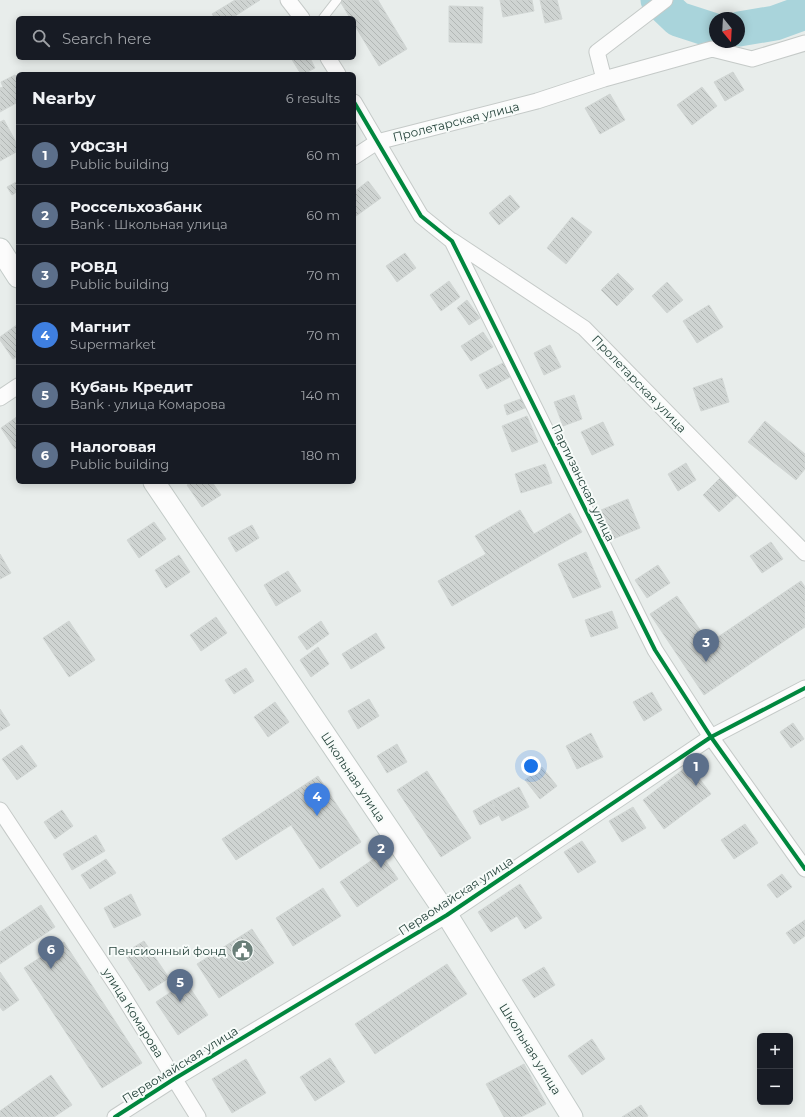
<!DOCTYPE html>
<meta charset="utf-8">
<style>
:root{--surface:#171b24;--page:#20242c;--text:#f1f3f6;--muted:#9ea1a6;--line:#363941;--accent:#697e78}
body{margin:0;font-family:Montserrat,sans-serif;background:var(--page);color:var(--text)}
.controls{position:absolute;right:12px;bottom:12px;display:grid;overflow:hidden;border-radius:6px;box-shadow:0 2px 10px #0003}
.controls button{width:36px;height:36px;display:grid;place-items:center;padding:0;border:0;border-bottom:1px solid var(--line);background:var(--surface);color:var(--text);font:20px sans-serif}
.compass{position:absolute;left:709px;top:12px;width:36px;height:36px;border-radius:50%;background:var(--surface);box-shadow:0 2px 10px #0003;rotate:162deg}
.you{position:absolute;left:531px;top:766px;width:14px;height:14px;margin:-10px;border:3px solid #fff;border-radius:50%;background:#1a73e8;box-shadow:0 0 0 6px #1a73e833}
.badge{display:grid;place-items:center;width:26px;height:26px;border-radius:50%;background:var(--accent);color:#fff;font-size:13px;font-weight:700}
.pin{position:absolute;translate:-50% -33px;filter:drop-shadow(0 1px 2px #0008)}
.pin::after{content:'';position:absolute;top:21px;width:14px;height:12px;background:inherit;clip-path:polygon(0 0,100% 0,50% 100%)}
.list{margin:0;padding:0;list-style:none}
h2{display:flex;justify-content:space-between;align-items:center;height:52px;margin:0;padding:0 16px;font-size:17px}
h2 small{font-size:13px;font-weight:400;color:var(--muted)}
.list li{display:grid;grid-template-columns:26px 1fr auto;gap:12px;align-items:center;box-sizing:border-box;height:60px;padding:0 16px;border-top:1px solid var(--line)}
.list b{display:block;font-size:15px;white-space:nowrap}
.list p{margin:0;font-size:13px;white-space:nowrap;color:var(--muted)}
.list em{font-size:13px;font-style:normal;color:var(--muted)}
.icon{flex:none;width:22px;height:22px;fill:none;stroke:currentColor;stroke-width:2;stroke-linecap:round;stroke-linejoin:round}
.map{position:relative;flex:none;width:805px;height:1117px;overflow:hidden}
.search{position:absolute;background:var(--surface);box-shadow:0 2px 10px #0003;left:16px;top:16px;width:340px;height:44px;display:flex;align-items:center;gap:10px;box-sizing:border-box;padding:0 14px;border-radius:6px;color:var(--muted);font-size:15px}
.panel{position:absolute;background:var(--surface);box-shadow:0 2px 10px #0003;left:16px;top:72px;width:340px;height:412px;border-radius:6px}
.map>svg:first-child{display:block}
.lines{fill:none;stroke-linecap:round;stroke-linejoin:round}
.river{stroke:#a9d4db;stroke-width:35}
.building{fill:url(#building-back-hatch);stroke:#d1d6d4}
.lane-casing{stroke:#c5cac8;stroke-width:10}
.street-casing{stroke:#c5cac8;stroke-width:17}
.secondary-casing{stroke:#c3cbc8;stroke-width:23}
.lane{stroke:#fcfcfc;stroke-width:8}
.street{stroke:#fcfcfc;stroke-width:15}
.secondary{stroke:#fcfcfc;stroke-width:21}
.cycleway-casing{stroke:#f7fbf9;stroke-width:6}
.cycleway{stroke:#00873e;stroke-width:4}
.labels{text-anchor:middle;stroke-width:4;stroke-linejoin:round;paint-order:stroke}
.street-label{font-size:12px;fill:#24423a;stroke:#f7fbf9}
.poi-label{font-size:12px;fill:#24423a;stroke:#f7fbf9;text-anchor:end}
</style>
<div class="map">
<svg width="805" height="1117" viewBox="0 0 805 1117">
<defs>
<pattern id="building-back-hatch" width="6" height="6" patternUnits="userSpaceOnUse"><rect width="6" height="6" fill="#cfd4d2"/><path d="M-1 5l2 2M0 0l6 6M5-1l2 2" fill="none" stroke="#b2b7b5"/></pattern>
</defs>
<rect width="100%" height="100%" fill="#e8edeb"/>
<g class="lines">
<path class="river" d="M658 0 678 19 715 31
M739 29 775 23 805 12"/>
</g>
<path class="building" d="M235 0H260L232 18H215L212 14Z
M341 0H378L407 49 379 66 354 24V18H350L340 1Z
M500 0H532L534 11 503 17Z
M540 0H557L562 19 545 23Z
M449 6 483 7 482 43 449 42Z
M291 58H310L315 68 304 74H301Z
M733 72 744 90 725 101 714 82Z
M15 75 18 80V102L0 112V88L3 87 1 82Z
M702 87 717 106 692 125 677 105Z
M610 94 625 120 600 134 585 108Z
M4 120 18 146V151L0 161V122Z
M18 181V191L12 195 7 187Z
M368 181 381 198 356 216 354 214V192Z
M510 195 520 207 499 225 489 213Z
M572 217 592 232 566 264 547 248Z
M405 253 416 268 397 282 386 266Z
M618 273 634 289 617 306 601 290Z
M449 281 460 297 441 311 430 295Z
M667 282 683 300 667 313 652 296Z
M467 300 480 318 469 325 457 308Z
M709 305 723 327 697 343 683 321Z
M18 324V356L13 359 0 340V337Z
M483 332 493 347 471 361 461 346Z
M550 345 561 367 544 375 534 353Z
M505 362 512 376 487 389 479 375Z
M722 378 729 402 701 411 693 388Z
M574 395 582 419 563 426 554 402Z
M526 397 530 406 507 415 504 405Z
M18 416V447L15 449 1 428Z
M527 416 538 442 512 452 502 426Z
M765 421 805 454V469L796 480 748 442Z
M603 422 614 445 592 455 581 432Z
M686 463 696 480 678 491 668 474Z
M545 464 552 483 521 493 515 474Z
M721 477 738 495 719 512 703 495Z
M192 482H212L221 495 202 507 187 485Z
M628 499 640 528 613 539 601 510Z
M520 510 534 534 570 513 582 532 452 606 438 581 486 554 475 536Z
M154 522 166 539 139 558 127 540Z
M252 525 259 538 236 552 228 538Z
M771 542 783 559 762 573 750 556Z
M586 552 601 587 573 598 558 564Z
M0 554 11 573 0 579Z
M179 555 190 572 166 588 155 570Z
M658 565 670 583 647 598 635 580Z
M288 571 301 591 276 606 264 585Z
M801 581 805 587V627L704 695 650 614 677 596 709 643Z
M612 611 618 628 591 637 585 620Z
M216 617 227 633 201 651 190 635Z
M69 621 95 660 69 677 43 638Z
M321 621 329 634 307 650 298 637Z
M376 633 385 648 351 669 342 654Z
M318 647 329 664 311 677 300 660Z
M246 668 254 681 234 694 225 680Z
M652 692 662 710 644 721 633 702Z
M369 699 379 716 358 729 348 711Z
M275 702 289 722 268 737 254 717Z
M0 709 10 725 0 731Z
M793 723 804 739 791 748 780 732Z
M591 733 603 757 577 769 566 746Z
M397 744 407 762 387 773 377 756Z
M22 745 37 766 17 780 2 759Z
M689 765 711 794 664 829 643 800Z
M542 767 557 786 540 799 525 780Z
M427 771 471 838 441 857 397 790Z
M318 776 361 842 320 869 291 825 236 860 222 839Z
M519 787 529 807 502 821 491 801Z
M491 801 499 815 480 825 473 811Z
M633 807 646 828 622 842 609 821Z
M62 810 73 826 55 839 44 822Z
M745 824 758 843 734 859 721 840Z
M96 835 105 851 72 870 63 854Z
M582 841 596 862 578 873 564 852Z
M381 854 398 879 357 907 340 882Z
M106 859 116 873 90 889 81 875Z
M782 874 792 887 777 898 767 885Z
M520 884 542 918 525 929 517 916 491 932 478 912Z
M323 888 341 916 293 946 276 918Z
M131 894 141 915 114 928 104 908Z
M41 905 55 927 0 964V932Z
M805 920V936L794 944 786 933Z
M252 929 274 963 219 998 197 964Z
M144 941 169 978 149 991 124 953Z
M64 942 142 1063 102 1088 24 968Z
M447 964 467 994 375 1054 355 1024Z
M544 967 555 985 534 998 522 980Z
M0 972 19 1000 3 1011 0 1007Z
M186 982 208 1015 178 1035 156 1002Z
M592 1039 605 1059 582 1075 568 1056Z
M330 1058 345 1082 315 1101 300 1077Z
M246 1059 266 1093 232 1113 212 1079Z
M524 1064 546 1104 521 1117H504L486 1084Z
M51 1075 72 1105 54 1117H0V1111Z
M641 1105 648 1116 646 1117H622Z"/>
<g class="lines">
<defs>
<path id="lane" d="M323 18 337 0"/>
<path id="street" d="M288 0 302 18
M328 58 338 74
M604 79 597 52 665 0
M354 102 421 216 452 241 655 650 711 737 805 869
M354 157 377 142 537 101 604 79 712 49 752 59 805 43
M453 241 584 328 805 553
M0 398 18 386
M0 810 118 988 198 1117
M115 1117 174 1079 447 915 711 737 805 688"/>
<path id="secondary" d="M0 249 18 277
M154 482 447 915 572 1117"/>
</defs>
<use href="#lane" class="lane-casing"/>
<use href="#street" class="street-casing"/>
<use href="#secondary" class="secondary-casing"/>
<use href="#lane" class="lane"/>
<use href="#street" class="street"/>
<use href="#secondary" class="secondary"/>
<defs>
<path id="cycleway" d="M354 102 421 216 452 241 655 650 711 737 805 869
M115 1117 174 1079 447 915 711 737 805 688"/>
</defs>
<use href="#cycleway" class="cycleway-casing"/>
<use href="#cycleway" class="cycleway"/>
</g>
<defs>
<symbol id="civic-disc" viewBox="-11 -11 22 22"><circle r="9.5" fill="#697e78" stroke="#f7fbf9"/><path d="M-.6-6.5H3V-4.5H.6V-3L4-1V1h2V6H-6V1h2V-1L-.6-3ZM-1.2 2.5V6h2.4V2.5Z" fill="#fff"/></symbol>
</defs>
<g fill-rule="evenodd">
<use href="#civic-disc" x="230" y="938" width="25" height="25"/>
</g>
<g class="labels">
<g class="street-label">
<text transform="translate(456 122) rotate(-14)" y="4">Пролетарская улица</text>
<text transform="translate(639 384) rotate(46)" y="4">Пролетарская улица</text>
<text transform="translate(583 483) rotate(64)" y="4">Партизанская улица</text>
<text transform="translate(353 777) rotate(56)" y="4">Школьная улица</text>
<text transform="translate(456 896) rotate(-33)" y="4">Первомайская улица</text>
<text transform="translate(133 1013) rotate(58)" y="4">улица Комарова</text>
<text transform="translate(530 1049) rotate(58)" y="4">Школьная улица</text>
<text transform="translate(180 1065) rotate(-32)" y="4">Первомайская улица</text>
</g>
<g class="poi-label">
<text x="226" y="955">Пенсионный фонд</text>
</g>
</g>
</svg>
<div class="controls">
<button>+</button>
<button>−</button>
</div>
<svg class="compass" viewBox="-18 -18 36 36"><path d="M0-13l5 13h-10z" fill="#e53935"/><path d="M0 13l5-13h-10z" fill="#9ea1a6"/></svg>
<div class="you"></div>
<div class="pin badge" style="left:696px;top:786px;background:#5c6f8a">1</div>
<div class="pin badge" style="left:381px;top:868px;background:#5c6f8a">2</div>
<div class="pin badge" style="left:706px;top:662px;background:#5c6f8a">3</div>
<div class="pin badge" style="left:317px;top:816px;background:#3f7fe0">4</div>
<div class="pin badge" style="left:180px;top:1002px;background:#5c6f8a">5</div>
<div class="pin badge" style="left:51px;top:969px;background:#5c6f8a">6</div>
<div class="search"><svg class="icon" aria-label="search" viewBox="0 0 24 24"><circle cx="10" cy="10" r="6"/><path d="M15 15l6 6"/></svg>Search here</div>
<section class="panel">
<h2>Nearby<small>6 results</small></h2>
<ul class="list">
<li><span class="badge" style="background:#5c6f8a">1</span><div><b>УФСЗН</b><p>Public building</p></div><em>60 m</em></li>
<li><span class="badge" style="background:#5c6f8a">2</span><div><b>Россельхозбанк</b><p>Bank · Школьная улица</p></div><em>60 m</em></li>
<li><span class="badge" style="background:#5c6f8a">3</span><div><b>РОВД</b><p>Public building</p></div><em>70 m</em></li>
<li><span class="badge" style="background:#3f7fe0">4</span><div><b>Магнит</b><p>Supermarket</p></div><em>70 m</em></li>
<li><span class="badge" style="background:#5c6f8a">5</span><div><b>Кубань Кредит</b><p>Bank · улица Комарова</p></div><em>140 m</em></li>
<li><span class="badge" style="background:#5c6f8a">6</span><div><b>Налоговая</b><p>Public building</p></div><em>180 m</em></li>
</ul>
</section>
</div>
